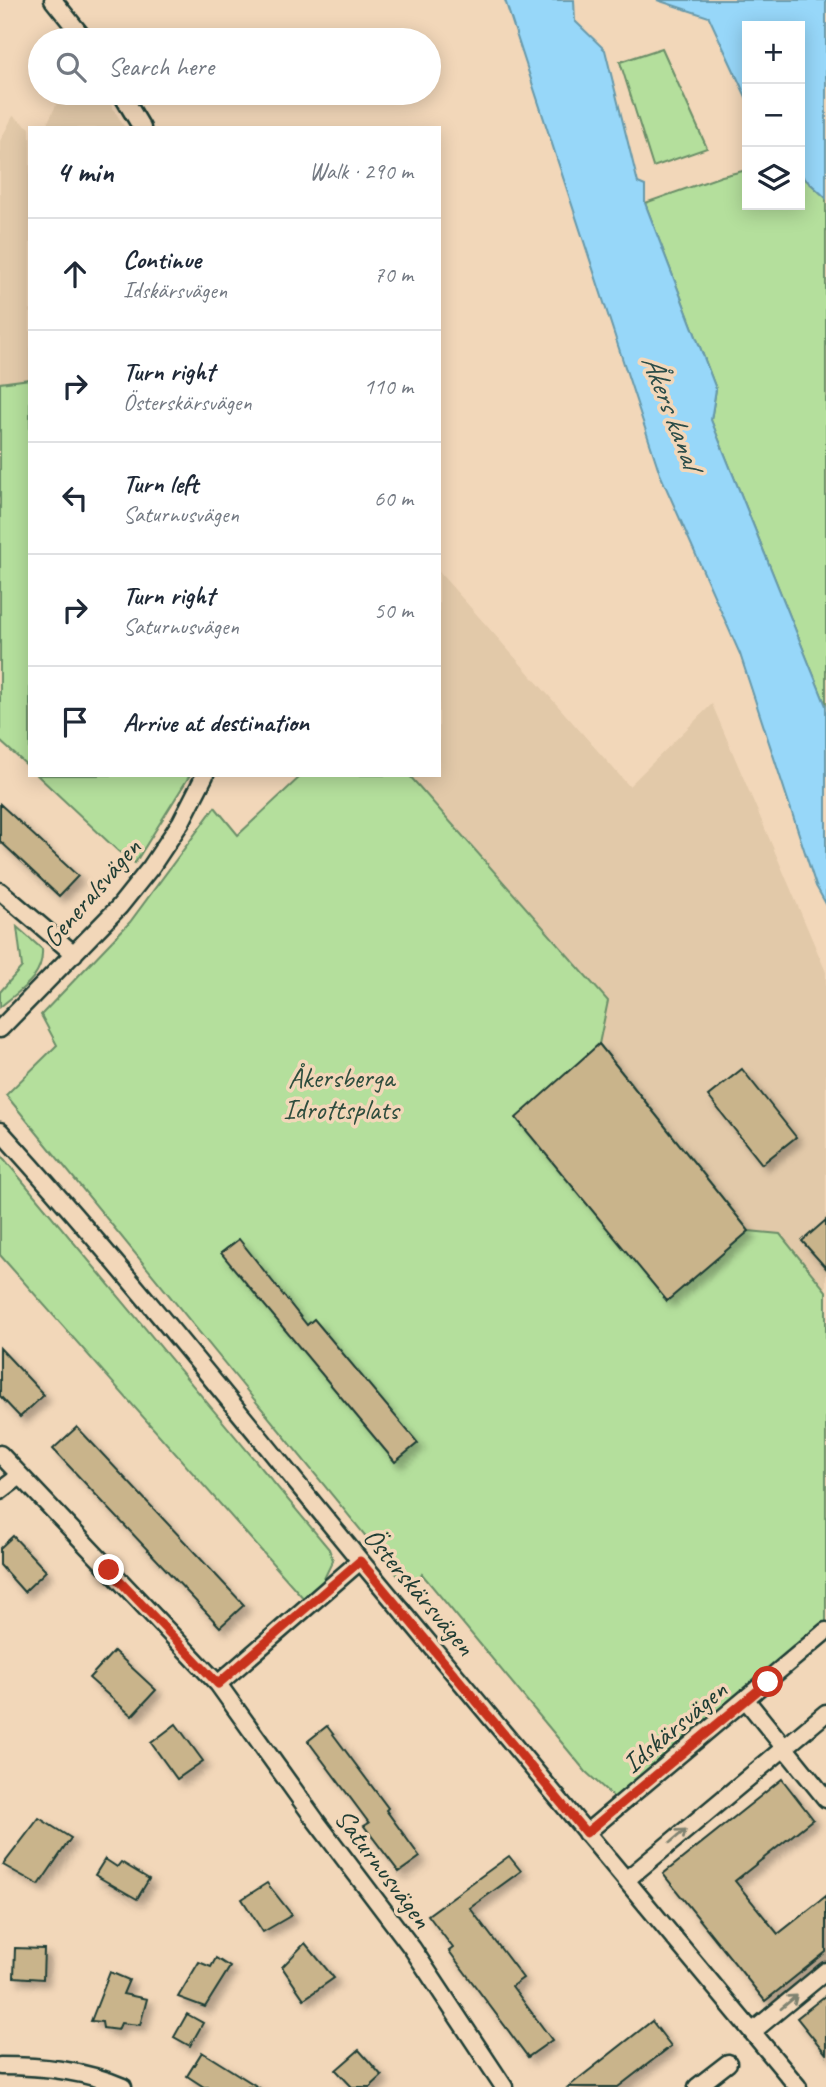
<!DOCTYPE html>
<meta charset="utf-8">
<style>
:root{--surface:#fff;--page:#f6f6f7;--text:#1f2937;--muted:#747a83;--line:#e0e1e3}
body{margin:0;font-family:Caveat,sans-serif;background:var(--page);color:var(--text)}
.controls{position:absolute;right:21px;top:21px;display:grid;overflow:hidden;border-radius:0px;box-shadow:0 4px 18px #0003}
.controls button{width:63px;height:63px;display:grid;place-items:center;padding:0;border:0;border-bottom:2px solid var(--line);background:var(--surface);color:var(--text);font:35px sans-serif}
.stop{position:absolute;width:21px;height:21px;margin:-16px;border:5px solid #c8321e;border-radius:50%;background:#fff}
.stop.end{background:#c8321e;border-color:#fff;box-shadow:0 2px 7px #0008}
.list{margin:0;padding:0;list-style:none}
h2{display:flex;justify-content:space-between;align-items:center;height:91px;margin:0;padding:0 28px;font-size:30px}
h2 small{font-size:23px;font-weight:400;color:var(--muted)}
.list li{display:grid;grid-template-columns:46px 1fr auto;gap:21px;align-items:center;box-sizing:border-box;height:112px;padding:0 28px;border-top:2px solid var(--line)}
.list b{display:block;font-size:26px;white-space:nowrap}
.list p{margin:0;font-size:23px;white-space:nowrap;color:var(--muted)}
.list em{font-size:23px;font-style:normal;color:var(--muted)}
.icon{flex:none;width:38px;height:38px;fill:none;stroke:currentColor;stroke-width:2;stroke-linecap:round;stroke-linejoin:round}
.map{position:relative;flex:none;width:826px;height:2087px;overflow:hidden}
.search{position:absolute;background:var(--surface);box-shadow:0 4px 18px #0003;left:28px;top:28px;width:413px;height:77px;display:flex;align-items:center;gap:18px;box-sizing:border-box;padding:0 24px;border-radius:38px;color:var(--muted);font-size:26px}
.panel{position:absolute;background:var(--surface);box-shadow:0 4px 18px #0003;left:28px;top:126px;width:413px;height:651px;border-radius:0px}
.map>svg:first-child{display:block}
.built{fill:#e2c9a9}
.green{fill:#b4df9c;stroke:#6a8e68;stroke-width:2}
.water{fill:#97d7f9;stroke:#6799aa;stroke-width:2}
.building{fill:#c9b48b;stroke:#1f3d34;stroke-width:2;filter:url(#shadow)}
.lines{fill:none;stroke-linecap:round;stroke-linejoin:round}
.minor-casing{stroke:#1f3d34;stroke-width:21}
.minor{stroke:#f2d7b9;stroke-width:16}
.oneway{stroke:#7e8270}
.route{stroke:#c8321e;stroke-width:9}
.labels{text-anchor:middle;stroke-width:7;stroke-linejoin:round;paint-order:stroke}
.street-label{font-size:28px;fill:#1f3d34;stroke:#f2d7b9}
.park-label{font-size:28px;fill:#2e4d3e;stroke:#f2d7b9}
.water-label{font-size:30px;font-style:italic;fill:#2b4c48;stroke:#f2d7b9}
</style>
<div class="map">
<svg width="826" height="2087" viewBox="0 0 826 2087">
<defs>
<filter id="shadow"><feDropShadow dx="6" dy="6" stdDeviation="3.5" flood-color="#0004"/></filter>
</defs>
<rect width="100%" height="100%" fill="#f2d7b9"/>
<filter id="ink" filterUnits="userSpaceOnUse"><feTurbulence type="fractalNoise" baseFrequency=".0143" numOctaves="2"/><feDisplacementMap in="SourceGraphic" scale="14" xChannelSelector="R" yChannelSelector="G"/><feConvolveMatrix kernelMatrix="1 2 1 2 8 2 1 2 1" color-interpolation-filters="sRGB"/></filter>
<g filter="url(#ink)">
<path class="built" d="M62 93H104L125 128H45Z
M13 116 30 128V379L0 383V141Z
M439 572 629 786 712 704 826 972V1291L780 1234 749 1231 599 1044 608 1000 409 775H439Z"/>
<path class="green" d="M662 48 707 148 653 167 620 62Z
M747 170V205H800V174L826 198V706L711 420 716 389 645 203 722 176Z
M30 379V768L0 741V383Z
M37 775H190L135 863 118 851Z
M302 775H409L608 1001 599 1044 749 1231 780 1234 826 1291V1627L618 1801 586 1772 422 1574 412 1593 6 1095 57 1045 41 1015 130 922 215 807 238 835Z
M17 927 42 949C44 977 20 990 0 1007V992L22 967Z
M0 1154 329 1549 333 1560 322 1583 305 1600 0 1255Z"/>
<path class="water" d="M505 0H574L575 21 605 50 638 183 645 186V203L716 389 711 420 826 706V904L816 886 740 654 660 474Z
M657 0H826V198L800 174V26H747V99L709 17Z"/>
<path class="building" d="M0 804 78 876 59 896 0 841Z
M599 1044 749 1231 667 1301 516 1118Z
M742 1069 796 1137 762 1164 708 1096Z
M826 1220V1268L802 1241Z
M239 1239 307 1325 314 1319 418 1443 395 1462 221 1253Z
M0 1348 44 1395 20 1417 0 1396Z
M77 1427 244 1605 220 1627 53 1449Z
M13 1536 46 1571 24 1592 0 1565V1548Z
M114 1651 156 1690 132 1716 89 1678Z
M176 1724 203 1761 177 1779 151 1743Z
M327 1726 388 1808 386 1810 420 1857 399 1872 364 1826 369 1823 308 1741Z
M782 1779 813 1819 735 1881 778 1934 826 1896V1952L765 2001 663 1874Z
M39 1818 71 1838 39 1885 3 1865Z
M509 1856 521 1871 470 1908 523 1978 512 1986 552 2040 528 2057 449 1951 453 1948 428 1915Z
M105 1859 117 1867 121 1862 149 1879 137 1899 95 1875Z
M267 1883 292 1915 263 1932 242 1899Z
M305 1943 334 1978 304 1999 282 1967Z
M15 1948 44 1949 43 1979 14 1977Z
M216 1958 230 1967 205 2007 178 1997 199 1962 211 1967Z
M110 1972 129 1980 123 1994 147 1999 140 2025 121 2023 118 2030 103 2028 102 2022 91 2021Z
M826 1995V2054L797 2018Z
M187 2014 203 2023 190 2046 174 2037Z
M652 2021 671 2046 618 2087H568Z
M359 2050 382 2076 370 2087H352L336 2070Z
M202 2052 258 2087H204L187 2076Z"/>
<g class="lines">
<defs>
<path id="minor" d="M53 0 85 40
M121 93 142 128
M0 891 74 954
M0 1029 119 907 151 867 181 822 205 775
M0 1131C125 1269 240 1414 358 1558 504 1735 651 1911 798 2087
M0 1454 218 1684 360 1561
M0 1491 20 1476
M218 1684 316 1821 412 1948 504 2087
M746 1700 826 1799
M586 1833 826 1631
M626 1880 826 1713
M752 2032 826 1971
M0 2066C42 2066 84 2070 123 2087
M697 2087 728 2063"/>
</defs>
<use href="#minor" class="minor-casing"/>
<use href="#minor" class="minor"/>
</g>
<defs><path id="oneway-shaft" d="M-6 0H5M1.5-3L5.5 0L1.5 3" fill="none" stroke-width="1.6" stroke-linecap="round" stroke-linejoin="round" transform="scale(1.75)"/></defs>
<g class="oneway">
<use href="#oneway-shaft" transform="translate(678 1836) rotate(-40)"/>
<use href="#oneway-shaft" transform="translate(789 2002) rotate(-40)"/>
</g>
</g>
<g class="lines" filter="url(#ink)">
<path class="route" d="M109 1570 218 1684 360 1561 586 1833 768 1682"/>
</g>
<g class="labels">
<g class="street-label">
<text transform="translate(91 892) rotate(-49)" y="10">Generalsvägen</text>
<text transform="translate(420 1591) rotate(50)" y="10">Österskärsvägen</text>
<text transform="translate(674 1726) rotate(-40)" y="10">Idskärsvägen</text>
<text transform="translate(384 1868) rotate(53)" y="10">Saturnusvägen</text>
</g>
<g class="park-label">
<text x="341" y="1087">Åkersberga<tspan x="341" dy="32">Idrottsplats</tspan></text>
</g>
<g class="water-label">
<text transform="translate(672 411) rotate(69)" y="10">Åkers kanal</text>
</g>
</g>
</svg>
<div class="controls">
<button>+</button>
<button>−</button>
<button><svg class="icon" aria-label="layers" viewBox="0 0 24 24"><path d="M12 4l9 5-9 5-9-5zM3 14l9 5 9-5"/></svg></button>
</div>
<div class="stop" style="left:768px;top:1682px"></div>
<div class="stop end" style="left:109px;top:1570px"></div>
<div class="search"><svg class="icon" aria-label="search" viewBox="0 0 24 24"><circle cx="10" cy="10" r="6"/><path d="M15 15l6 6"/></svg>Search here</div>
<section class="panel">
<h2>4 min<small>Walk · 290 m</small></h2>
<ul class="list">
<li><svg class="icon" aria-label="ahead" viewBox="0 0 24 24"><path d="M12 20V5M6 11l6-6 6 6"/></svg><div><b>Continue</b><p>Idskärsvägen</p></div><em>70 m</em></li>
<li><svg class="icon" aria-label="right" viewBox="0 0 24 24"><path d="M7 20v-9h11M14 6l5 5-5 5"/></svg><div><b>Turn right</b><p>Österskärsvägen</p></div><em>110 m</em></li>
<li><svg class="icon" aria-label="left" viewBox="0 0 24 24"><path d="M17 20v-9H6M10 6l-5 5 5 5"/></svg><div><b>Turn left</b><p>Saturnusvägen</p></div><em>60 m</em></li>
<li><svg class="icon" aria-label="right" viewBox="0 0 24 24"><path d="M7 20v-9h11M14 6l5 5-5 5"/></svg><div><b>Turn right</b><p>Saturnusvägen</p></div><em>50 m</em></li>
<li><svg class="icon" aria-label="arrive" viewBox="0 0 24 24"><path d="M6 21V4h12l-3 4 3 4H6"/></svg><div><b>Arrive at destination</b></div></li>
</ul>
</section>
</div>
